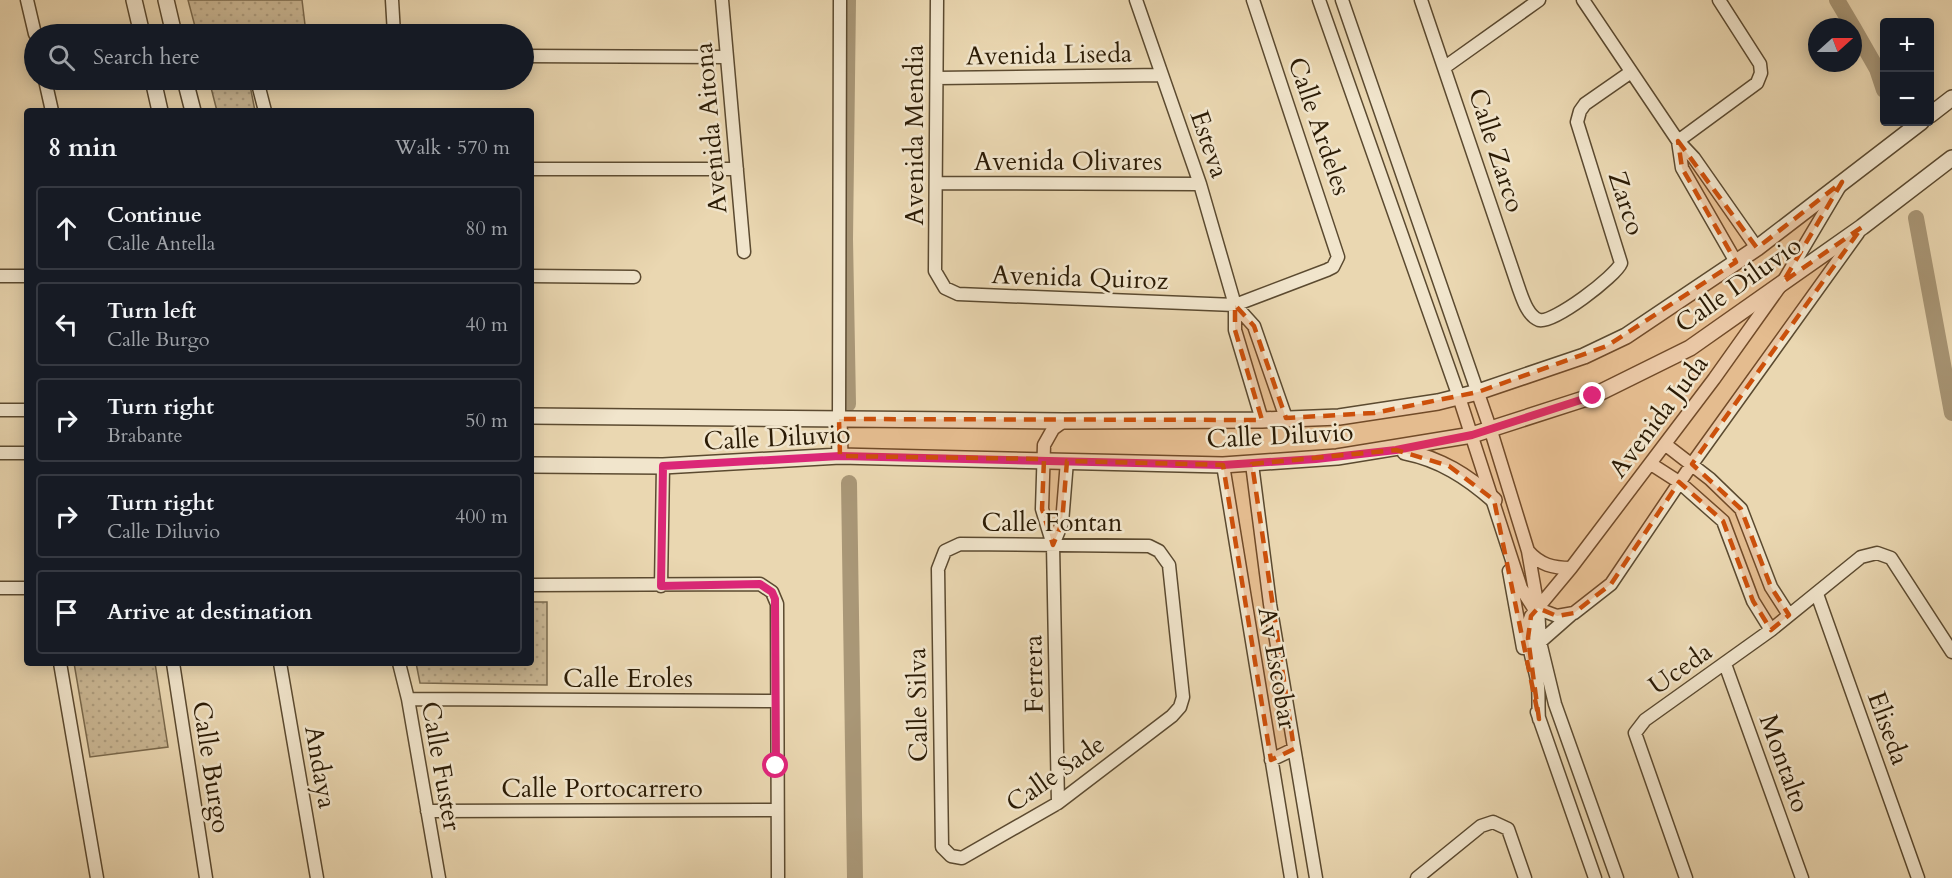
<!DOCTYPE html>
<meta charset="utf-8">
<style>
:root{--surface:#171b24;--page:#20242c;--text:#f1f3f6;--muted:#9ea1a6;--line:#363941}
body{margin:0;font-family:Cardo,serif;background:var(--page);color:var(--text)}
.controls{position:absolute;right:18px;top:18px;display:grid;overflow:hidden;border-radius:6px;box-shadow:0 3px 15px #0003}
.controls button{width:54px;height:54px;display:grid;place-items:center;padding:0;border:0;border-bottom:2px solid var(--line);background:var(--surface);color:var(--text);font:30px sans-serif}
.compass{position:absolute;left:1808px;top:18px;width:54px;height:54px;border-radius:50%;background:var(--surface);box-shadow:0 3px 15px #0003;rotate:69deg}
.stop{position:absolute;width:18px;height:18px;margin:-14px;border:4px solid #db2777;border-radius:50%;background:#fff}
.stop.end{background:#db2777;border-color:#fff;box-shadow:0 2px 6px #0008}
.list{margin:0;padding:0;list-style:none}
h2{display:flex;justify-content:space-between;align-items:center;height:78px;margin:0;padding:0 24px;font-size:26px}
h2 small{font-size:20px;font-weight:400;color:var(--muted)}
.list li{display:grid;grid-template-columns:39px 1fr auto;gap:18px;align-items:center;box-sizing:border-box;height:84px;margin:0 12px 12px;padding:0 12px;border:2px solid var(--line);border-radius:6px}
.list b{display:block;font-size:22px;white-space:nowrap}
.list p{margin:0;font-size:20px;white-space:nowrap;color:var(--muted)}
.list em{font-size:20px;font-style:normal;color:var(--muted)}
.icon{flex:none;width:33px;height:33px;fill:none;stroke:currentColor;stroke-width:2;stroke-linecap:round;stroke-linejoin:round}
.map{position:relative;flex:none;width:1952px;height:878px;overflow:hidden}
.search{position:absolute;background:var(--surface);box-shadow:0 3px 15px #0003;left:24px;top:24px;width:510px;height:66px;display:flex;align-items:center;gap:15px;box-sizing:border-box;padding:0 21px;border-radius:33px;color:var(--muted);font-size:22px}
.panel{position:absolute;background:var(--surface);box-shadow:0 3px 15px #0003;left:24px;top:108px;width:510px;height:558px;border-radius:6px}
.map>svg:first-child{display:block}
.park{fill:url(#park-dots);stroke:#7a694c;stroke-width:1.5}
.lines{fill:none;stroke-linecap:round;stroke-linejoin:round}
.canal{stroke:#a99777;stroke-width:16}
.minor-casing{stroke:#5b4a30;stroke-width:15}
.tertiary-casing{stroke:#5b4a30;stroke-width:18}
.minor{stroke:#f1e5cc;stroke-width:12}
.tertiary{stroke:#f1e5cc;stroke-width:15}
.route{stroke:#db2777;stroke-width:8}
.marked{fill:#cc500b;fill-opacity:0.2;stroke:#cc500b;stroke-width:4.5;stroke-dasharray:12 8;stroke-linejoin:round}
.labels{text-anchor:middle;stroke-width:5;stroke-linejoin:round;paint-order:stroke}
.street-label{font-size:26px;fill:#2b1b05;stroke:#f1e5cc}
</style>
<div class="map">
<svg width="1952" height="878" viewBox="0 0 1952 878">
<defs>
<pattern id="park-dots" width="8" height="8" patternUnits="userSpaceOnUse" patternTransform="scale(1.5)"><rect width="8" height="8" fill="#cab794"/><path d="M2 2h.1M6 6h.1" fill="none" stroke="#ae9d7e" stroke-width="1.8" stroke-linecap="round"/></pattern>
</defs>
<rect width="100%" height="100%" fill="#ead7b1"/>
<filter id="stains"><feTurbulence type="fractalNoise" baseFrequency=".00333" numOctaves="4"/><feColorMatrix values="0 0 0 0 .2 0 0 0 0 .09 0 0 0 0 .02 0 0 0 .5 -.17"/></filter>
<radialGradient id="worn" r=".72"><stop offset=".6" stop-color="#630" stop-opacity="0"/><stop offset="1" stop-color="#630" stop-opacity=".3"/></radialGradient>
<path class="park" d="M188 0H302L306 33 197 34Z
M209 80H249L255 111H217Z
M531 602H547V685L420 683 416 663H531Z
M74 663H155L168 747 90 757Z"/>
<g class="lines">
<path class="canal" d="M848 0 845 239 848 404
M1837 0 1853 27
M1853 27 1877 69 1884 90
M1916 218 1952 413
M849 483 855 878"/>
<defs>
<path id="minor" d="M27 0 35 34
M392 0 394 34
M722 0 744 252
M937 0 935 271 945 288 958 294 1235 305 1327 270 1333 267 1338 257 1253 0
M1136 0 1200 184 1235 305V330L1262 420
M1319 0 1459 397 1521 588 1533 607 1557 616 1574 613 1611 584 1692 464 1858 233
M1342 0 1491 431 1528 551 1538 608 1540 642 1555 704 1617 878
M1421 0 1519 289C1523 300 1528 316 1539 320 1553 324 1616 276 1621 263L1577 122 1580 111 1585 104 1631 72
M1583 0 1678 141 1694 158 1757 248
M524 56 727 57
M1445 67 1539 0
M937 78 1162 75
M45 80 52 111
M257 80 265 111
M1678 141 1757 83 1761 73 1760 64 1719 0
M1678 141 1682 168 1736 262
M531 169H737
M937 183 1200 184
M0 276H27
M531 276 634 277
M1235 305 1254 326 1286 418
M0 410H27
M839 419 840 0
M1666 445 1710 479 1741 509 1771 587 1789 615
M0 453H27
M1252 464 1270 604 1316 878
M1651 464 1679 482 1723 521 1753 601 1771 630
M1223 465 1291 878
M960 544 1149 546 1159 551 1169 565 1183 697 1180 707 1172 716 1058 803 962 858 951 856 942 847 938 569 945 551Z
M1053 545 1062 523 1067 461
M1528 551C1540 565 1553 568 1571 568
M1509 571 1523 648
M531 585 760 584 772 592 777 604 778 878
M661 586 663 466
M0 588H27
M1817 594 1918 878
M1540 642 1573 613
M60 663 97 878
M173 663 206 878
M280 663 317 878
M399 663 408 699 439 878
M1725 664 1802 878
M408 699 775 701
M1537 712 1595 878
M1539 719C1538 708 1539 696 1538 686 1535 663 1522 638 1531 616L1571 568 1714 379 1783 282 1840 186
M1271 760 1294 749
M1058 803 1053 545 1042 509 1044 445 1053 429 1064 421
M427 811 777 810
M1417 878 1481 826 1493 822 1508 829 1525 878
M1686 878 1635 733 1645 720 1771 630 1861 557 1877 553 1891 558 1952 652"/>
<path id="tertiary" d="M134 0 142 34
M166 0 174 34
M153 80 160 111
M185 80 193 111
M1930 115 1952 98
M531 416 1064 421 1262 420 1339 417 1438 402 1478 392 1584 356 1626 336 1757 248 1921 122
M839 419 840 456
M1405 452C1440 459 1467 476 1494 500
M531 465 663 466 840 456 1223 465 1337 457 1472 435 1593 396 1690 348 1862 227 1952 158"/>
</defs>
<use href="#minor" class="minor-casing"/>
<use href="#tertiary" class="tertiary-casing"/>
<use href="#minor" class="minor"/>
<use href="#tertiary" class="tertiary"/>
</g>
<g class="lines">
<path class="route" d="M776 766 775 599 772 592 760 584 661 586 663 466 840 456 1223 465 1316 459 1396 450 1472 435 1593 396"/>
</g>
<path class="marked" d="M1678 141 1757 248 1842 182 1783 282 1862 227 1692 464 1741 509 1771 587 1789 615 1771 630 1753 601 1723 521 1679 482 1611 584 1574 613 1557 616 1538 608 1531 616 1528 638 1539 719 1494 500 1449 466 1396 450 1252 464 1294 749 1271 760 1223 465 1067 461 1062 523 1053 545 1042 509 1044 459 840 456 839 419 1262 420 1235 330V305L1254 326 1286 418 1374 413 1478 392 1607 346 1736 262 1682 168Z"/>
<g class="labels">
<g class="street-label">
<text transform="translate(1049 54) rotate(-1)" y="9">Avenida Liseda</text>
<text transform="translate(1320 126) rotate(71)" y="9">Calle Ardeles</text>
<text transform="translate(710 128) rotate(-95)" y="9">Avenida Aitona</text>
<text transform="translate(914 135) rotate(-90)" y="9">Avenida Mendia</text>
<text transform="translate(1210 144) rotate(71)" y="9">Esteva</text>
<text transform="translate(1497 150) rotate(72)" y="9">Calle Zarco</text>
<text x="1068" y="170">Avenida Olivares</text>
<text transform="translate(1627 203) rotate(72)" y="9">Zarco</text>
<text transform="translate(1080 277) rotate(2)" y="9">Avenida Quiroz</text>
<text transform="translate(1738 284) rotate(-35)" y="9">Calle Diluvio</text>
<text transform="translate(1658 416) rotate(-53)" y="9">Avenida Juda</text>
<text transform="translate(1280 435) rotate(-3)" y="9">Calle Diluvio</text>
<text transform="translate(777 437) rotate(-3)" y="9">Calle Diluvio</text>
<text x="1052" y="531">Calle Fontan</text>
<text transform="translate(1278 668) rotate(80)" y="9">Av Escobar</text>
<text transform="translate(1680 668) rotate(-35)" y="9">Uceda</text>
<text transform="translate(1033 674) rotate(-91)" y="9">Ferrera</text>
<text x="628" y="687">Calle Eroles</text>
<text transform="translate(917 705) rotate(-91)" y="9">Calle Silva</text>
<text transform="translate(1889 728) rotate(70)" y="9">Eliseda</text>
<text transform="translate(1785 763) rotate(70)" y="9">Montalto</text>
<text transform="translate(442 766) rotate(80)" y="9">Calle Fuster</text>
<text transform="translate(212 767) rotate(81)" y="9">Calle Burgo</text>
<text transform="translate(321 767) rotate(80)" y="9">Andaya</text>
<text transform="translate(1055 773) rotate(-35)" y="9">Calle Sade</text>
<text x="602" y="797">Calle Portocarrero</text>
</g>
</g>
<rect width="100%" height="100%" filter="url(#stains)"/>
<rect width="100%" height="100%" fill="url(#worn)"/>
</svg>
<div class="controls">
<button>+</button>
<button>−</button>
</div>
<svg class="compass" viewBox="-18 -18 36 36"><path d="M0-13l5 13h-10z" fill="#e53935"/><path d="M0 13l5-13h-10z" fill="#9ea1a6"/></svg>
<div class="stop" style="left:776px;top:766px"></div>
<div class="stop end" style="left:1593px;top:396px"></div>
<div class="search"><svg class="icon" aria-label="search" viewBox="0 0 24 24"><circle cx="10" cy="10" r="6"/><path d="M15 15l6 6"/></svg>Search here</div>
<section class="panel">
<h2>8 min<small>Walk · 570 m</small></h2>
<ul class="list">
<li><svg class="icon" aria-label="ahead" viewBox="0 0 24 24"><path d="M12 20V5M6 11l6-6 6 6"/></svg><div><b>Continue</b><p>Calle Antella</p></div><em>80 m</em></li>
<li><svg class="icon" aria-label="left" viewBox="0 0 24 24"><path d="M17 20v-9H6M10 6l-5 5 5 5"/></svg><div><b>Turn left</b><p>Calle Burgo</p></div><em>40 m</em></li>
<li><svg class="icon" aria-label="right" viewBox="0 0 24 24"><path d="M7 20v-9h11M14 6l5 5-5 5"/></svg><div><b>Turn right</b><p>Brabante</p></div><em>50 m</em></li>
<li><svg class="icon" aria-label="right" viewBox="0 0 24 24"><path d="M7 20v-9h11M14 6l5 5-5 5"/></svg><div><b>Turn right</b><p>Calle Diluvio</p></div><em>400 m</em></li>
<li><svg class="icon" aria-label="arrive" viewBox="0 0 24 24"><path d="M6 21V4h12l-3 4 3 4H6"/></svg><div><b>Arrive at destination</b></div></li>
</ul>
</section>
</div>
